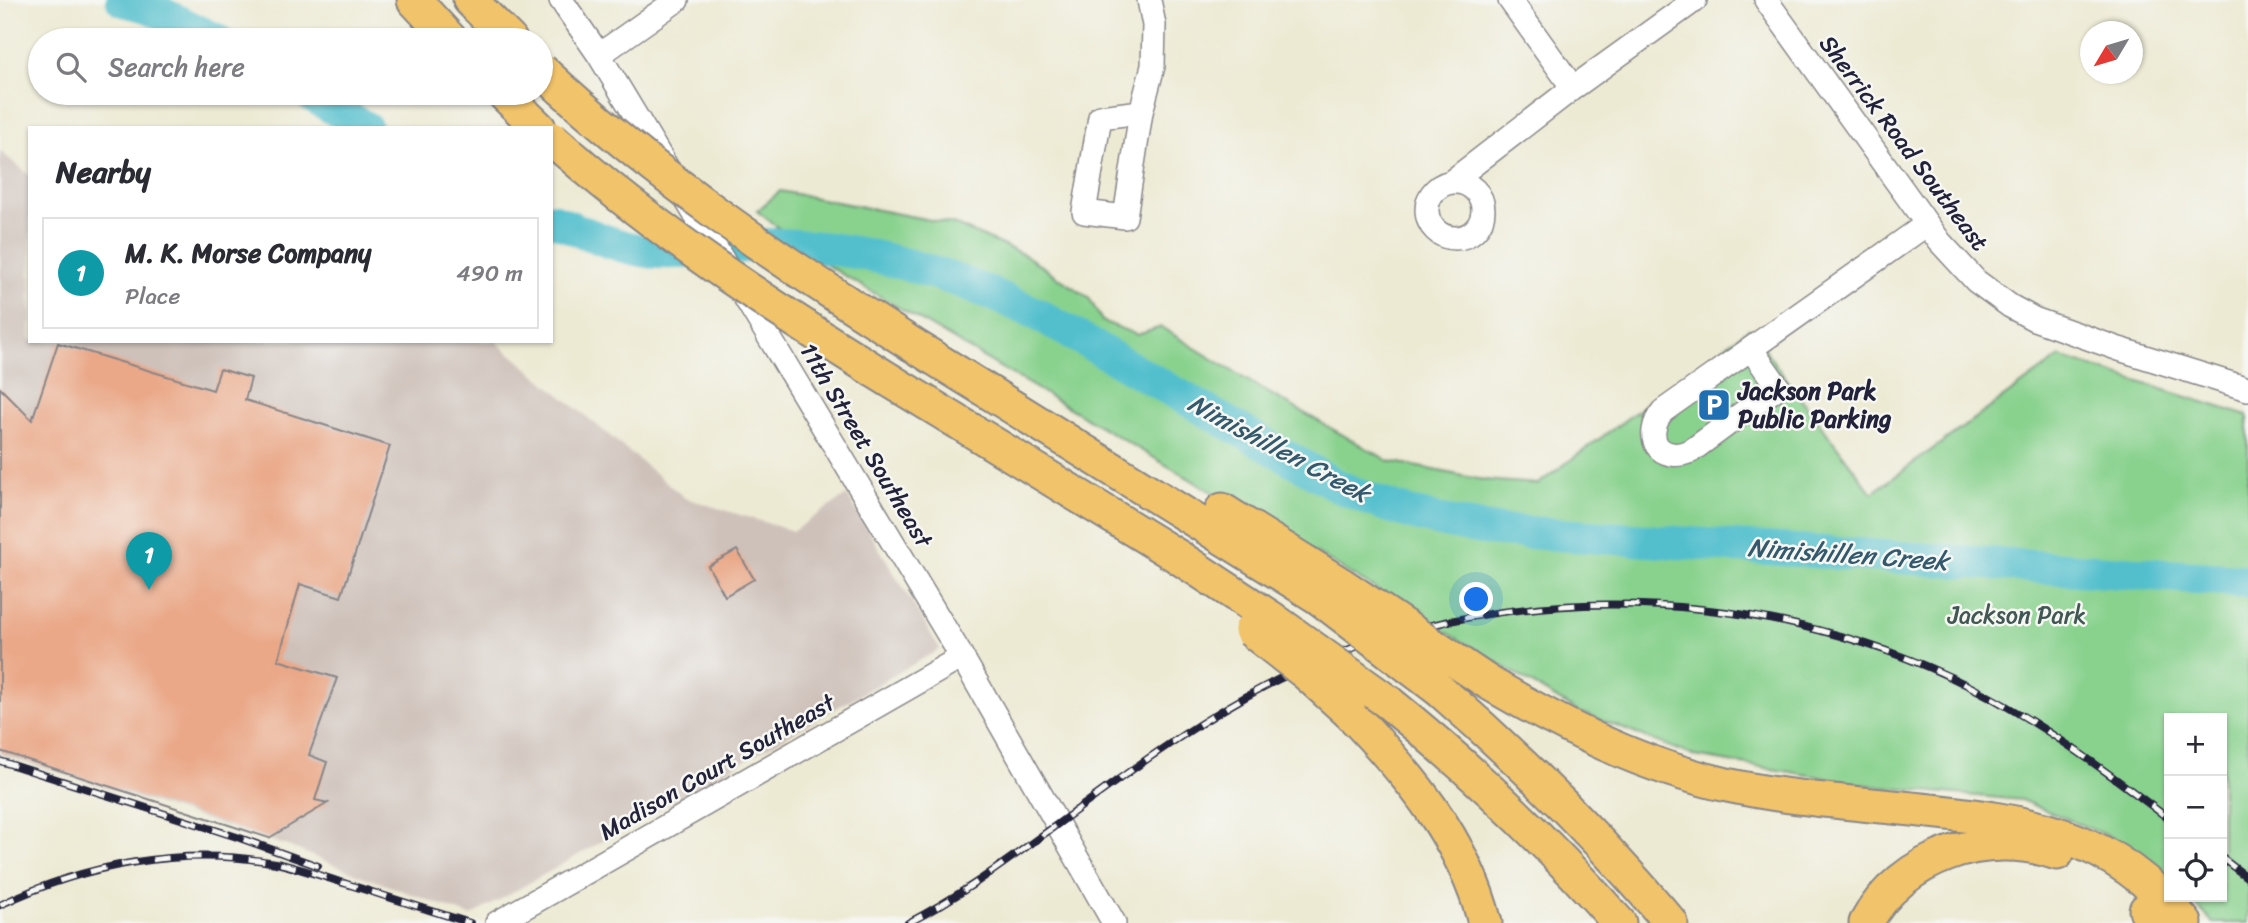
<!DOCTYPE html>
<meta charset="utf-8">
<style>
:root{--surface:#fff;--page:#f2f2f3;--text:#2b2b33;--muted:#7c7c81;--line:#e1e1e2;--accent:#d93025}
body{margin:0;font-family:Sriracha,sans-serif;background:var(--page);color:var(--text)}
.controls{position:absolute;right:21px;bottom:21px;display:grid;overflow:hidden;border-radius:0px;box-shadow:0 2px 5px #0004}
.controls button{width:63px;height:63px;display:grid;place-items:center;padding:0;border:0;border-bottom:2px solid var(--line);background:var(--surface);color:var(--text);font:35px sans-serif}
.compass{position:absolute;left:2080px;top:21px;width:63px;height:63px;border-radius:50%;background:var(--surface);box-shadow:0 2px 5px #0004;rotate:232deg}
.you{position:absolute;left:1477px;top:600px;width:24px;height:24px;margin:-18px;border:5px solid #fff;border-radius:50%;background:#1a73e8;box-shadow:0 0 0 10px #1a73e833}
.badge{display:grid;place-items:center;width:46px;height:46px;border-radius:50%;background:var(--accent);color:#fff;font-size:23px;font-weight:700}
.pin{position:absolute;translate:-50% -58px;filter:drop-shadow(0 2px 4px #0008)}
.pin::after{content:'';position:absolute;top:37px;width:24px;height:21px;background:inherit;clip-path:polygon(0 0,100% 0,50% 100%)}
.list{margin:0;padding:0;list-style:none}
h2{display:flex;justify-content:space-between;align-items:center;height:91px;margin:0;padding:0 28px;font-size:30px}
h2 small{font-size:23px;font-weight:400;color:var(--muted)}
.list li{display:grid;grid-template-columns:46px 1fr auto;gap:21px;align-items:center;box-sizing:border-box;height:112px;margin:0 14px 14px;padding:0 14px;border:2px solid var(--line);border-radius:0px}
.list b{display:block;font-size:26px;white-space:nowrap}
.list p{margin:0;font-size:23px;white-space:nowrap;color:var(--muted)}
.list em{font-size:23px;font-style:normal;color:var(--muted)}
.icon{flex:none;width:38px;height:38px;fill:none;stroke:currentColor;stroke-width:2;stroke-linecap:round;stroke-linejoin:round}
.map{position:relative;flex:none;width:2248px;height:923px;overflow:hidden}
.search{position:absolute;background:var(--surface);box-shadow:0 2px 5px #0004;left:28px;top:28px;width:525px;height:77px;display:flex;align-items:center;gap:18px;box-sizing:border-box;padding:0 24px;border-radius:38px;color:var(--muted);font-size:26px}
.panel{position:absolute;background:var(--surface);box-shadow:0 2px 5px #0004;left:28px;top:126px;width:525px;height:217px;border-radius:0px}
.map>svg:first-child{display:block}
.industrial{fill:#cec1ba}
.green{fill:#89d28e;stroke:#567a64;stroke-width:2}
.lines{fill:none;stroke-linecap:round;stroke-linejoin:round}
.river{stroke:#53bfcd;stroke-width:33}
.building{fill:#eaa888}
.minor-casing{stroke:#888688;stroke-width:26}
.highway-casing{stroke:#888688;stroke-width:37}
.minor{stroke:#fff;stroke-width:23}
.highway{stroke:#f1c36a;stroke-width:33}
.rail-casing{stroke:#22223b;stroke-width:8}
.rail{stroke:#f6f6f2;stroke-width:5;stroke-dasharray:16;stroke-linecap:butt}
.highway-bridge-casing{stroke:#888688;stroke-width:37;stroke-linecap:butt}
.highway-bridge{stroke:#f1c36a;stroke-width:33}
.labels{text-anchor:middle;stroke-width:5;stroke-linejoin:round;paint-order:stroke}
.street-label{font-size:24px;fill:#22223b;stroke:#f6f6f2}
.poi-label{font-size:24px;font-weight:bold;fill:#22223b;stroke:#f6f6f2;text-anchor:start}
.park-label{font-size:24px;fill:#415754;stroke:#f6f6f2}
.water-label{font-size:26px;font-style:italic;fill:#33596e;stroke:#f6f6f2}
</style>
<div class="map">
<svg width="2248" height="923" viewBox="0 0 2248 923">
<rect width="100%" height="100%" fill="#f6f6f2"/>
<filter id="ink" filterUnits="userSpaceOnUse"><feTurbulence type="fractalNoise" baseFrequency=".0143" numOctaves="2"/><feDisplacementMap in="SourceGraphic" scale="14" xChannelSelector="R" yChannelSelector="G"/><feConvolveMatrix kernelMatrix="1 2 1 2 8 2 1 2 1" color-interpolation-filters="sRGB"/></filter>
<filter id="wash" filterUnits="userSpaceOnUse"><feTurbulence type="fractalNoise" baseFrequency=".00686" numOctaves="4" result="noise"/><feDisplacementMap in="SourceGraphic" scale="28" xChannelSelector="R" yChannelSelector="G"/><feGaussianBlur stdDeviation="1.57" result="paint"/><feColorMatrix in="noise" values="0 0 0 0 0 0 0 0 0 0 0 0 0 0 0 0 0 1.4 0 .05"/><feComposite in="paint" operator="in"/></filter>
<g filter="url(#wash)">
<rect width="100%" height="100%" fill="#edead4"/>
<path class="industrial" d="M0 151 30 176V341H495L685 498 793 531 847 495 940 649 471 916 362 876 288 846 0 754Z"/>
<path class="green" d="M780 191 956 225 1025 255 1089 298 1102 321 1137 335 1161 327 1260 388 1389 461 1483 480 1538 484 1749 329 1872 493 2060 357 2248 416V923H2213L2189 897H2222V718H2169V879L2127 844 2021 800 1880 787 1694 756 1577 711 1324 558 823 263 757 211Z"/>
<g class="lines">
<path class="river" d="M122 0 149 7 217 40
M308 93 366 128
M551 219C584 232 616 248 652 252 698 256 743 242 790 245 876 249 961 278 1039 315L1340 487C1391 510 1436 522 1492 530L2248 581"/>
</g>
<g id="blocks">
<path class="building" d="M58 343 213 390 220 369 251 378 245 400 390 446 341 597 300 584 278 660 337 678 309 755 327 762 315 800 328 803 269 838 0 751V388L32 420Z
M737 550 754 579 725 596 708 566Z"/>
</g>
</g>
<g filter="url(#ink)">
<use href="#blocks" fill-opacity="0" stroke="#888688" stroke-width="2"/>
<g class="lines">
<defs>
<path id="minor" d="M561 0 599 55 962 657 1114 923
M1510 0 1573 88
M1766 0 1940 242 1976 281 2010 306 2034 319 2119 349 2248 389
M599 55 677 0
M1141 112 1100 117 1084 212 1125 217 1141 112 1153 66 1154 25 1149 0
M1427 210a28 28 0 1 1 56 0a28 28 0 1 1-56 0Z
M1451 182 1573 88 1695 0
M1751 349 1778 387 1691 451C1659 464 1642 437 1663 411L1927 224
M497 923 962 657"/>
<path id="highway" d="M414 0 451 40
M470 0 510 40
M503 93 539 128
M913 345 1318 597
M891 381 1177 556 1271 618
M1222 510 1342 585
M1489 683C1565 727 1641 766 1727 785 1791 799 1856 803 1921 810 2028 821 2114 833 2185 923
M1441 691C1524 763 1600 839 1671 923
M1388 702C1472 770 1548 842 1619 923
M1349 712C1408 773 1464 839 1485 923
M2146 910 2153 923
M1866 923C1901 857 1987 828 2057 853"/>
</defs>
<use href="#minor" class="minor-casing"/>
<use href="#highway" class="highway-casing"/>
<use href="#minor" class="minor"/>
<use href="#highway" class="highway"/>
<defs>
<path id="rail" d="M0 761 237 837 318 866
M2222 858 2248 878
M0 905C85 864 182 846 276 863 300 868 324 877 347 884 388 897 429 910 470 923
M908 923C961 896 1007 861 1055 826 1117 780 1179 734 1247 696 1461 575 1752 576 1971 687 2042 723 2106 771 2169 819"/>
</defs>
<use href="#rail" class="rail-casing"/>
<use href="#rail" class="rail"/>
<defs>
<path id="highway-bridge" d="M541 70C654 176 782 262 913 345
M551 138C655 231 773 308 891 381
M1342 585 1489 683
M1318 597 1441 691
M1271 618 1388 702
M1251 630 1307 674 1349 712"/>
</defs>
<use href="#highway-bridge" class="highway-bridge-casing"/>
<use href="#highway-bridge" class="highway-bridge"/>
</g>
</g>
<defs>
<symbol id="parking-square" viewBox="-11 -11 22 22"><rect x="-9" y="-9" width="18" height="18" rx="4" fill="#1f6fb2" stroke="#f6f6f2"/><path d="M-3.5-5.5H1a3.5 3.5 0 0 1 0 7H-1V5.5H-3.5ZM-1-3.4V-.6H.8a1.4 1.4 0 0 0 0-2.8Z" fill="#fff"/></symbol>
</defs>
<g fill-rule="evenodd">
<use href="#parking-square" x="1695" y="386" width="38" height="38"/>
</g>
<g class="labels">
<g class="street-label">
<text transform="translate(1904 143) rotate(53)" y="8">Sherrick Road Southeast</text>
<text transform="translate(866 445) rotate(59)" y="8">11th Street Southeast</text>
<text transform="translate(717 767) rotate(-30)" y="8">Madison Court Southeast</text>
</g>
<g class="poi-label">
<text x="1738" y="399">Jackson Park<tspan x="1738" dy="28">Public Parking</tspan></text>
</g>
<g class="park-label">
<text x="2017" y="623">Jackson Park</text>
</g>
<g class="water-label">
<text transform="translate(1279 448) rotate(28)" y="9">Nimishillen Creek</text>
<text transform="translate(1848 554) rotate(4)" y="9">Nimishillen Creek</text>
</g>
</g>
</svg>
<div class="controls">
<button>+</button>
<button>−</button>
<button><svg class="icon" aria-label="locate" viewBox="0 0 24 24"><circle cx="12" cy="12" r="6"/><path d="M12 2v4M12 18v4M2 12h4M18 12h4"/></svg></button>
</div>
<svg class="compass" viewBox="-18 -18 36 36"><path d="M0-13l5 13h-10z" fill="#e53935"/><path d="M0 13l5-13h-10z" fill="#7c7c81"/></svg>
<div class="you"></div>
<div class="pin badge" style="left:149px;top:590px;background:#0f9aa8">1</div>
<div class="search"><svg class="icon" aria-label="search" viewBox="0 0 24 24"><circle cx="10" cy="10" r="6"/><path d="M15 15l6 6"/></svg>Search here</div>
<section class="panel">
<h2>Nearby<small></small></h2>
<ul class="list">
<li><span class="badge" style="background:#0f9aa8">1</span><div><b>M. K. Morse Company</b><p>Place</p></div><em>490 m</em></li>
</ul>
</section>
</div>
